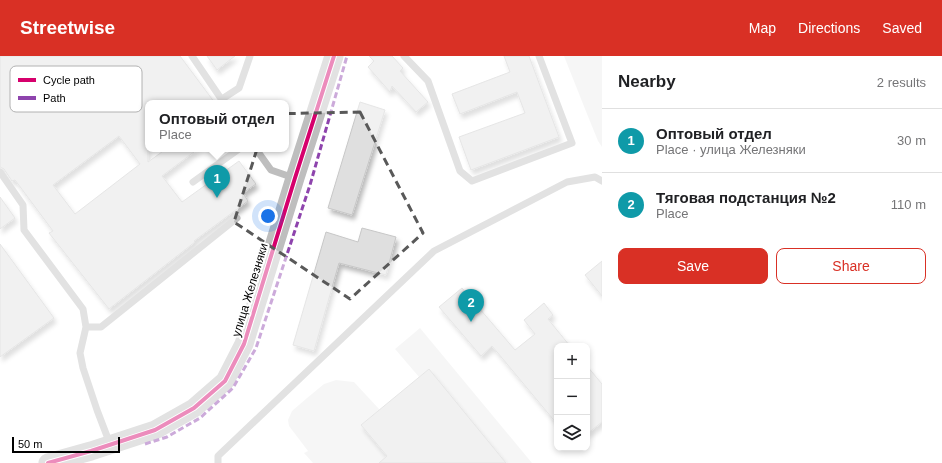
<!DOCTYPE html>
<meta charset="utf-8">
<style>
:root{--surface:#fff;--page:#f2f2f2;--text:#202124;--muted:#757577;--line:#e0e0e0;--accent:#d93025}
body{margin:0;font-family:Arial,sans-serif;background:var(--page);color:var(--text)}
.controls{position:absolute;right:12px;bottom:12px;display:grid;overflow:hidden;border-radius:8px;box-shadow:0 2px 6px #0003}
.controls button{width:36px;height:36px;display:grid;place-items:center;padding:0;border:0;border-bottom:1px solid var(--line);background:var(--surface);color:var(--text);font:20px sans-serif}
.scale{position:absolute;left:12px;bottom:10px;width:108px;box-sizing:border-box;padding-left:4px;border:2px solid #000;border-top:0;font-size:11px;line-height:14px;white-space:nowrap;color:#000;-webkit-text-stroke:3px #fff;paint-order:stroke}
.you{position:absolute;left:268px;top:160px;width:14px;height:14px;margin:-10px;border:3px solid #fff;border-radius:50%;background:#1a73e8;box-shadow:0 0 0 6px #1a73e833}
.badge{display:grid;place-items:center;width:26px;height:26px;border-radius:50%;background:var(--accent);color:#fff;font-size:13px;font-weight:700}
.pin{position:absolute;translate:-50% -33px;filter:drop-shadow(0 1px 2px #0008)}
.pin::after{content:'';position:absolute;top:21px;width:14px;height:12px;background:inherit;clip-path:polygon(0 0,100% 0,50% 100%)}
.popup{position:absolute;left:145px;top:44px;width:144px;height:52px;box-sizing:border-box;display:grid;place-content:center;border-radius:8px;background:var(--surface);filter:drop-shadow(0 1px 3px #0005);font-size:13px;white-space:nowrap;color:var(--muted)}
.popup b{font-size:15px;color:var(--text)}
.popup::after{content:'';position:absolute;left:50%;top:100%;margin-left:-8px;border:8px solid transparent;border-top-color:var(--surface)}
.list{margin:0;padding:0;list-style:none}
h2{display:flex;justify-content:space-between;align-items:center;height:52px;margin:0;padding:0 16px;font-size:17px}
h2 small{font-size:13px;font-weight:400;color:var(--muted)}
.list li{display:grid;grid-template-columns:26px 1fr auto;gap:12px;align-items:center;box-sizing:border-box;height:64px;padding:0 16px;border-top:1px solid var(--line)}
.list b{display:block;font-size:15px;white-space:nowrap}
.list p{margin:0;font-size:13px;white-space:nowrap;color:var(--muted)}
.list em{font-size:13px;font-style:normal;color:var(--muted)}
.actions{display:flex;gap:8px;padding:12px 16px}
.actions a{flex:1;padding:9px 0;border:1px solid var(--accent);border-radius:8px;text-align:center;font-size:14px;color:var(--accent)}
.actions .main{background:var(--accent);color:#fff}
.icon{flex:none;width:22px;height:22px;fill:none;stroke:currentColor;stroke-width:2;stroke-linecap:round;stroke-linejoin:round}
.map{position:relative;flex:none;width:602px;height:407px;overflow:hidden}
header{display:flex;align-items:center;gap:24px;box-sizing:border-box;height:56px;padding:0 20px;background:var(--accent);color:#fff}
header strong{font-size:19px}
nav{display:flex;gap:22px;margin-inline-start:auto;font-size:14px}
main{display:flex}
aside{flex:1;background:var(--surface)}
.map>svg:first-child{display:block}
.green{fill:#ececec}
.building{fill:#dfdfdf;stroke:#c7c7c7;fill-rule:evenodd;filter:url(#shadow)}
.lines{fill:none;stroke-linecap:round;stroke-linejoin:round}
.service{stroke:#bebebe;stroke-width:7}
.tertiary{stroke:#bebebe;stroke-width:19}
.quiet{stroke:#8e44ad;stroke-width:3;stroke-dasharray:6 3;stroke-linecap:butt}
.cycleway-casing{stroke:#fff;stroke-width:6}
.cycleway{stroke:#d6006c;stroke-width:4}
.marked{fill:none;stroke:#595959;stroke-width:3;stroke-dasharray:8 5;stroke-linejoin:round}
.labels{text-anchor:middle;stroke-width:4;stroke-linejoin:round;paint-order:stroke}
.street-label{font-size:12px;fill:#000;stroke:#fff}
.key{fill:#fff;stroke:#b2b2b2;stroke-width:1}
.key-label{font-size:11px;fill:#000}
</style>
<header>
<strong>Streetwise</strong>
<nav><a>Map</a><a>Directions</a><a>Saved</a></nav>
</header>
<main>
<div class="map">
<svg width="602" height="407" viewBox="0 0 602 407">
<defs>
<filter id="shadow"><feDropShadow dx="2.5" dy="4.5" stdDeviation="2" flood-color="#0004"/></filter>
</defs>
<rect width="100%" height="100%" fill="#fff"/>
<path class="green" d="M564 0H602V91L598 85 585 53Z
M420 272 532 407H506L429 313 419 321 395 293Z
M336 324 354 326 380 354 361 369 387 401 379 407H313L304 397 308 395 289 370 288 364 292 355 307 342 324 328Z"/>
<path class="building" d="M0 0H180L215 47H148V106L166 93H198L162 120 182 146 239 105 256 128 243 137 248 145 194 185 195 186 109 253 49 177 53 175 15 124 12 125 4 113 0 111ZM119 80 140 108 75 158 53 129Z
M207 0H235L217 14Z
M369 0H392L403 12 400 15 428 46 416 56 392 30 390 36 368 11 374 5Z
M504 0H529L559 81 471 114 459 81 525 57 517 36 460 58 452 38 510 16Z
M360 46 385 54 352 159 328 152Z
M0 141 15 162 0 173Z
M362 172 396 181 386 219 339 207 314 295 293 289 326 176 358 186Z
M0 188 54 262 0 301Z
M602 205V240L585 219Z
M462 232 515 294 535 278 524 264 544 247 553 259 548 263 570 290H557V368L492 290 481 300 439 251Z
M587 310 602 328V366L587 378Z
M429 313 506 407H379L387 400 361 369Z"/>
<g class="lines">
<path class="service" d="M192 0 224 47
M404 0 428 25 460 115 472 125 572 87 539 0
M222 43 239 32 250 0
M256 93 271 114 294 122
M0 116 23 149 24 174 83 253 86 271 80 297 83 312 97 354 110 388
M193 126 239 93
M86 271H101L237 162
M218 407V400L434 195 567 126 595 121 602 125"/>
<path class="tertiary" d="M48 407 91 395 155 374 194 352 225 325 244 288 295 122 334 0"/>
<path class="quiet" d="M145 388 167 381 200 362 233 332 256 292 310 129 347 0"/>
<defs>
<path id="cycleway" d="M48 407 91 395 155 374 194 352 225 325 244 288 295 122 334 0"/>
</defs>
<use href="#cycleway" class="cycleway-casing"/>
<use href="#cycleway" class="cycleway"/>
</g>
<path d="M0 0H602V407H0ZM360 56 423 177 350 243 234 166 268 58Z" fill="#fff" fill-opacity=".55" fill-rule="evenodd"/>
<path class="marked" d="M360 56 423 177 350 243 234 166 268 58Z"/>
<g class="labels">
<g class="street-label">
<text transform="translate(250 234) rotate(-73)" y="4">улица Железняки</text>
</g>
</g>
<rect x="10" y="10" width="132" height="46" rx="6" class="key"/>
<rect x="18" y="22" width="18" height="4" fill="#d6006c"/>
<rect x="18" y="40" width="18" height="4" fill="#8e44ad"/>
<g class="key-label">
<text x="43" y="28">Cycle path</text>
<text x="43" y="46">Path</text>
</g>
</svg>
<div class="controls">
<button>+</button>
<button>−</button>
<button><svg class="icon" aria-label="layers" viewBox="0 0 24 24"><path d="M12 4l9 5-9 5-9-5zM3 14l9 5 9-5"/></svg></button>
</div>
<div class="scale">50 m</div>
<div class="you"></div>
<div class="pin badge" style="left:217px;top:142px;background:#0f9aa8">1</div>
<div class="popup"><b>Оптовый отдел</b>Place</div>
<div class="pin badge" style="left:471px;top:266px;background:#0f9aa8">2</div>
</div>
<aside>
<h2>Nearby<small>2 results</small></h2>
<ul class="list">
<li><span class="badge" style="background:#0f9aa8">1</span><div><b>Оптовый отдел</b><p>Place · улица Железняки</p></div><em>30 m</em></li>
<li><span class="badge" style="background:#0f9aa8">2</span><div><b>Тяговая подстанция №2</b><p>Place</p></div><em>110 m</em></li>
</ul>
<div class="actions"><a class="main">Save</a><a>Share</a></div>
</aside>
</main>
